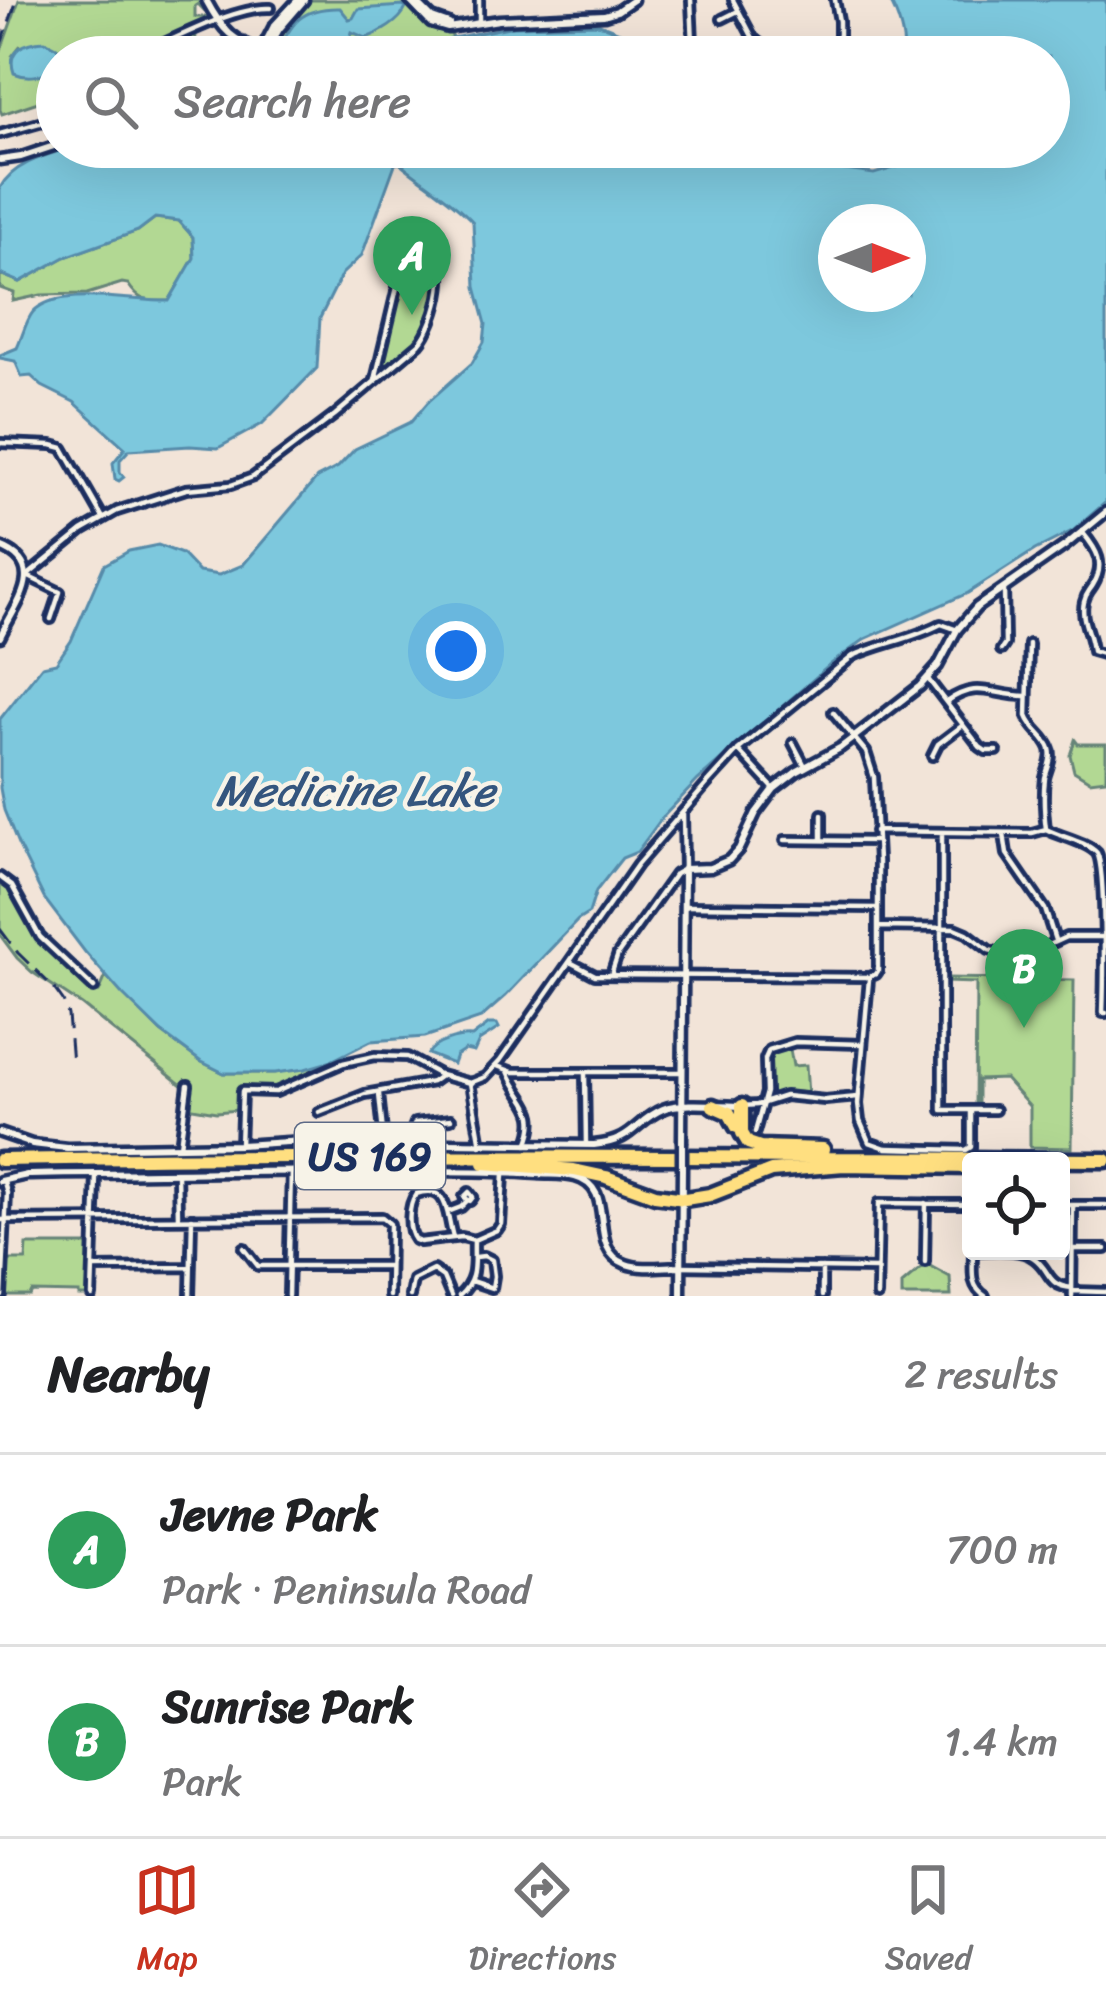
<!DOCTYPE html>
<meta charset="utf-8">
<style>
:root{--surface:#fff;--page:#f6f6f6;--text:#202124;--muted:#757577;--line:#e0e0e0;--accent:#c8321e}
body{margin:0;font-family:Sriracha,sans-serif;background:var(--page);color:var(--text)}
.controls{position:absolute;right:36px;bottom:36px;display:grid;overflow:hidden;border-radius:12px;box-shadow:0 12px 48px #0002}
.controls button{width:108px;height:108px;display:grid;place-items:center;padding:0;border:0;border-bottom:3px solid var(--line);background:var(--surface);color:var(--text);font:60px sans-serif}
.compass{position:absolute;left:818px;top:204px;width:108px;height:108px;border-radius:50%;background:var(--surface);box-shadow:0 12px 48px #0002;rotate:90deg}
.you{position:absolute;left:456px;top:651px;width:42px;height:42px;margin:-30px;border:9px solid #fff;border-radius:50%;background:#1a73e8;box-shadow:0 0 0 18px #1a73e833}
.badge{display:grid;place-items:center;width:78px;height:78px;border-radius:50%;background:var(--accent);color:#fff;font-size:39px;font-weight:700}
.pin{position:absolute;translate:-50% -99px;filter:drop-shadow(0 3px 6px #0008)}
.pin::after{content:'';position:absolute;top:63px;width:42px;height:36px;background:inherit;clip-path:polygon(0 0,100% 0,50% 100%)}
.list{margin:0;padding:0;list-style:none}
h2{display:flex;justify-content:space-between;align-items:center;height:156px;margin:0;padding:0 48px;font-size:51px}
h2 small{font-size:39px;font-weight:400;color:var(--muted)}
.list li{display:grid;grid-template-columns:78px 1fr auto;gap:36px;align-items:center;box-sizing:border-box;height:192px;padding:0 48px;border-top:3px solid var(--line)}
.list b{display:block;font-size:45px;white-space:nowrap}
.list p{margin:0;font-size:39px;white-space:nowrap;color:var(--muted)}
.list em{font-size:39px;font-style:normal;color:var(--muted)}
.icon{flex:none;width:66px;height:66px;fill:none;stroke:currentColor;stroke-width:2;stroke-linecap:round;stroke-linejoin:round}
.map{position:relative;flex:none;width:1106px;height:1296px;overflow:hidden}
.search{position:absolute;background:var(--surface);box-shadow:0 12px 48px #0002;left:36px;right:36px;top:36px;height:132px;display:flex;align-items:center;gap:30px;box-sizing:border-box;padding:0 42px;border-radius:66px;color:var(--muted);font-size:45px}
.sheet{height:540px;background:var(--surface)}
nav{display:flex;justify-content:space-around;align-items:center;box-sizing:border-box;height:168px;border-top:3px solid var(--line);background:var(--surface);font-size:33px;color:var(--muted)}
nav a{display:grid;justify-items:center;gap:6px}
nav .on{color:var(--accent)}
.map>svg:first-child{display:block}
.green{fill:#b2d893;stroke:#668478;stroke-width:3}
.water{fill:#7dc8dd;stroke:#568baa;stroke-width:3;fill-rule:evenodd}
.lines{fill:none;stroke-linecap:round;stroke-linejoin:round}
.minor-casing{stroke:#1b2f5e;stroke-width:14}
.tertiary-casing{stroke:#1b2f5e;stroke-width:15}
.motorway-casing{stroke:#1b2f5e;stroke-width:21}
.minor{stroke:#f7f3e8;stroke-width:4.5}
.tertiary{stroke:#f7f3e8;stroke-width:6}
.motorway{stroke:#ffdf80;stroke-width:12}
.rail{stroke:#1b2f5e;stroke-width:3;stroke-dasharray:18 9;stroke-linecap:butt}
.tertiary-bridge-casing{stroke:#1b2f5e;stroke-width:15;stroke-linecap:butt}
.tertiary-bridge{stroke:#f7f3e8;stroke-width:6}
.labels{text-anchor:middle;stroke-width:9;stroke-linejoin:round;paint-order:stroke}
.shield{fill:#f7f3e8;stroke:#5d6a87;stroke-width:3}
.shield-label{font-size:39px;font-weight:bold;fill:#1b2f5e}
.water-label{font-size:45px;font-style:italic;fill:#34557e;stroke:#f7f3e8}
</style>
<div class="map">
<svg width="1106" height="1296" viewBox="0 0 1106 1296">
<rect width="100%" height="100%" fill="#f2e4d8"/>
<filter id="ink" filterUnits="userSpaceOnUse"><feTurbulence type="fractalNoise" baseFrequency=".00833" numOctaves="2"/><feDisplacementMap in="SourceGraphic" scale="24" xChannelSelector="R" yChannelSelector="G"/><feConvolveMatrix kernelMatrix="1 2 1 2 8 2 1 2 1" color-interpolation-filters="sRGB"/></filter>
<g filter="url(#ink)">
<path class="green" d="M19 0H203L207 8 204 10 198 4 195 6V17H206L208 21 173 37 175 41 196 32 195 57H162L158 50 138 57H58L59 52 20 46 13 55 54 66 57 61V108L47 100 41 101 2 114 0 110V53Z
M306 0H409L448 28 453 38 410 57H263L279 29Z
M155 218 179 221 193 237 194 258 169 301C148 301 140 303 128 284L122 283 87 294 41 295 13 301 14 293 0 288V274L20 282 65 257 138 231Z
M416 248C456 247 438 313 425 335 416 352 391 367 375 380L404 258Z
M1075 740 1078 744H1106V779L1090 781 1074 771 1070 755Z
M0 880C18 891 20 912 32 928 48 952 79 967 91 993L99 992 106 976 161 1032 200 1061 224 1073H275L329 1062 331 1067C299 1081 277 1093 242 1088L238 1093V1110L216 1112 187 1107 189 1091 82 1005 32 972 17 958 0 935Z
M945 978 1074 980 1072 1148 1030 1147V1107L1005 1079 978 1080V1108H975L976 983 945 982Z
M789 1044 793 1066 806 1065 808 1096 793 1093 768 1097V1055L774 1049Z
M27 1245H91L90 1296H79V1293L32 1292 30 1296H4L6 1260H26Z
M930 1266 950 1277 951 1296H902V1284L922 1267Z"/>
<path class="water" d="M889 0H1106V502L1074 530 1035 550 968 593 865 639 831 664 698 780 662 818 637 852 622 858 596 891 589 913 578 920 506 996 481 1018 425 1037 371 1041 329 1062 305 1069 275 1073H224L200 1061 161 1032 122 994 85 952 44 898 18 845 4 810 0 788V719L42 666 56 663 71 641 104 565 129 551 158 545 182 554 199 572 219 575 243 565 317 478 338 467 355 449 411 422 428 402 472 363 484 342 486 324 476 287 473 222C452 199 424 183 400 163L395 164 362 255 342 274 320 318 317 368 262 424 218 448 190 446 129 450 120 460V472L124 477 119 481 115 479 113 463 125 448 74 402 42 386 31 376 22 377 15 361 0 358V355L17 348C22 338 26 320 33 312 57 285 136 302 169 301L194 258 193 237 179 221 155 218 138 231 65 257 20 282 0 274V188C13 163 47 155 72 147H761L781 161 874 174 907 164 909 147H1049V57H903C906 39 898 15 889 0ZM836 222H908V294H836Z
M403 6 406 8C400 22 380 33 366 38L352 32 348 45C324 58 303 57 276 57 290 23 301 7 340 8L349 19 353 18 358 9Z
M599 24 635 38 656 57H410L453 38 514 26Z
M45 41 57 47 59 52 54 66C43 77 28 79 14 73 6 49 25 42 45 41Z
M489 1024H497L499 1028 479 1041 474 1052 465 1050 456 1056 453 1064 428 1054C435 1042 458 1036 472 1037Z"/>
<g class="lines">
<defs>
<path id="minor" d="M691 0 693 44 700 57
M733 0 753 38 776 57
M835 0 839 21V57
M722 19 738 11
M479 22V0
M136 56C171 41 235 6 271 8
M0 134 57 118
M0 443 52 445 63 448 103 518
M1083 533C1097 550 1106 564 1093 585 1088 593 1086 593 1084 602 1080 619 1091 634 1092 651L1106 655
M27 576 82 531 117 511 186 489 231 485 253 477 335 415 419 344C436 325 460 247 416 248L404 258 375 380
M27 576 60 592 51 619
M1029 644 1027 716C1032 730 1046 736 1050 749 1053 759 1047 769 1045 778 1043 794 1044 813 1046 829
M1001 650 1005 644 1004 589
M928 679 980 747 986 751H997
M946 702C978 679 992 696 1026 696
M793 743 805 766
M738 750 774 789
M932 756 938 744 963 725
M875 831 1032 833 1046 829C1061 837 1086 841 1097 853 1106 869 1104 987 1103 1013H1106
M942 834V1110H995
M1004 834 1007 854 1045 909 1055 940
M785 840 876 841
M822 840V814
M0 877 12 886 40 937 94 988
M684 906 876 908
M878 927 955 928 967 933 989 950 1001 953H1031L1066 937H1106
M570 962 595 975 869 977 876 974 878 971V861L874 777 866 752 833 712
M611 975 618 954 675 874 684 869 683 814
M869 979 858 1104 860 1121 869 1142 886 1148 966 1150 971 1147V1110
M497 1066 513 1072H682
M508 1071C521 1104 543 1107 527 1145
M585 1073 586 1145
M470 1083 481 1145
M379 1094 384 1142
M742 1106 757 1105 785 1096 825 1100 858 1097
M319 1112 365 1094 432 1082 439 1077
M755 1132 766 1092 765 1059 769 1050 795 1042 862 1044
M413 1144 412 1131 415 1123 451 1119
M240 1145 242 1091 276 1092 343 1063 375 1056 407 1057 440 1075 470 1083 485 1077 500 1061 637 865 707 784 738 750 853 656C882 643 913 639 941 624L955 629
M180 1146 188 1085
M177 1173 178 1218
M469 1192 473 1197 470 1201 464 1197Z
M1061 1205H1106
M448 1212 461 1207 467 1201
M0 1220 382 1217 390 1224 389 1296
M453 1237C446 1215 450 1183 416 1194 408 1205 407 1229 415 1240L420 1242 462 1237 474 1240
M244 1248 258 1266H389
M1073 1249H1106
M973 1251C991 1251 1019 1247 1034 1258 1051 1270 1046 1286 1072 1288
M973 1253C973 1270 969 1286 985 1296
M925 1262 926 1203
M681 1266 877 1269
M93 1268 190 1267
M471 1281 492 1288 494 1276 492 1260 484 1256 476 1257
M1072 1291 1106 1292
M2 1296 7 1193 4 1182
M92 1296 96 1176
M190 1296 192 1218
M288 1296 291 1171
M410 1296 413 1280 433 1270 443 1277 451 1296
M459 1296C478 1279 473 1263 474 1240L497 1230 501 1224 504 1174
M822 1296V1268
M877 1296 879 1203 971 1204
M1072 1296 1073 1205"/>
<path id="tertiary" d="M206 0C223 32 232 40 265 53
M409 0 431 23 448 28 499 20 604 15 617 11 633 0
M416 2 432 18 449 24
M265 54 279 29 304 0
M258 57 274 26 298 0
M0 160 21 157 57 145
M0 547C50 566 15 605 0 637
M0 1133 32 1144 67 1148 240 1145 303 1141 594 1145C635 1141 634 1121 663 1109 682 1101 720 1106 742 1106
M682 1141 684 869 710 868 729 860 739 849 756 813 774 789 796 772 840 748 920 686 938 666 957 630 977 607 1066 545 1106 512
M0 1181 27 1175C155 1173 282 1171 410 1171 453 1171 496 1171 538 1174 550 1175 563 1174 575 1177 620 1189 584 1248 626 1264 642 1270 664 1266 681 1266
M681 1296 682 1168"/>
<path id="motorway" d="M713 1106 729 1113 737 1127
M742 1106V1133L748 1143 760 1147 823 1149
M0 1160C369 1154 737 1157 1106 1160
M484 1163 574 1170 606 1177 655 1195 685 1199 710 1195 771 1171 844 1165
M841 1165 971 1167"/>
</defs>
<use href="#minor" class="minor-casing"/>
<use href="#tertiary" class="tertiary-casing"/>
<use href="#motorway" class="motorway-casing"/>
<use href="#minor" class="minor"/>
<use href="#tertiary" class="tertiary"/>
<use href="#motorway" class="motorway"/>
<path class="rail" d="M0 47 17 0
M0 929 18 953 53 987 63 1001 68 1015 72 1064"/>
<defs>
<path id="tertiary-bridge" d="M682 1168V1141"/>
</defs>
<use href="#tertiary-bridge" class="tertiary-bridge-casing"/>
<use href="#tertiary-bridge" class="tertiary-bridge"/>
</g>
</g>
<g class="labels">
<rect class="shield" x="295" y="1123" width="150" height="66" rx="9"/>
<g class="shield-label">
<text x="370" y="1170">US 169</text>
</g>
<g class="water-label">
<text x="355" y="806">Medicine Lake</text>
</g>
</g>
</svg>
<div class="controls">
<button><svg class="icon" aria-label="locate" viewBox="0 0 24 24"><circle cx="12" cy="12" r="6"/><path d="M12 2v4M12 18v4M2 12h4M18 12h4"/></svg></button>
</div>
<svg class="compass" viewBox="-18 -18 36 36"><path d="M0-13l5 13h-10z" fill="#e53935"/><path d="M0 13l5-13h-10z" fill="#757577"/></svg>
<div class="you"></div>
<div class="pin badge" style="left:412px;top:315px;background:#2e9e5b">A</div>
<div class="pin badge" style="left:1024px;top:1028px;background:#2e9e5b">B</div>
<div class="search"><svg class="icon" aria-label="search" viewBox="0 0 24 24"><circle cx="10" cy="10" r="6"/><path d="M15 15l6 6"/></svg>Search here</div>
</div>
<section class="sheet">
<h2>Nearby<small>2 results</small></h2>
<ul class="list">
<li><span class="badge" style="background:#2e9e5b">A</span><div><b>Jevne Park</b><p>Park · Peninsula Road</p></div><em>700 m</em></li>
<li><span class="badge" style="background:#2e9e5b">B</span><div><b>Sunrise Park</b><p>Park</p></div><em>1.4 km</em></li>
</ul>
</section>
<nav>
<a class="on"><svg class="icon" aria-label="map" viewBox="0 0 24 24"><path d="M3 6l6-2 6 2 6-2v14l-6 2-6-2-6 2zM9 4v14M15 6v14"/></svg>Map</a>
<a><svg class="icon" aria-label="directions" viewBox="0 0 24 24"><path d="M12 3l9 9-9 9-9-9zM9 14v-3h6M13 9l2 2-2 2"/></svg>Directions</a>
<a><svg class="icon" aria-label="saved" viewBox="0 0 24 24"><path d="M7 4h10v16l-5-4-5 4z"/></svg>Saved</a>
</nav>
